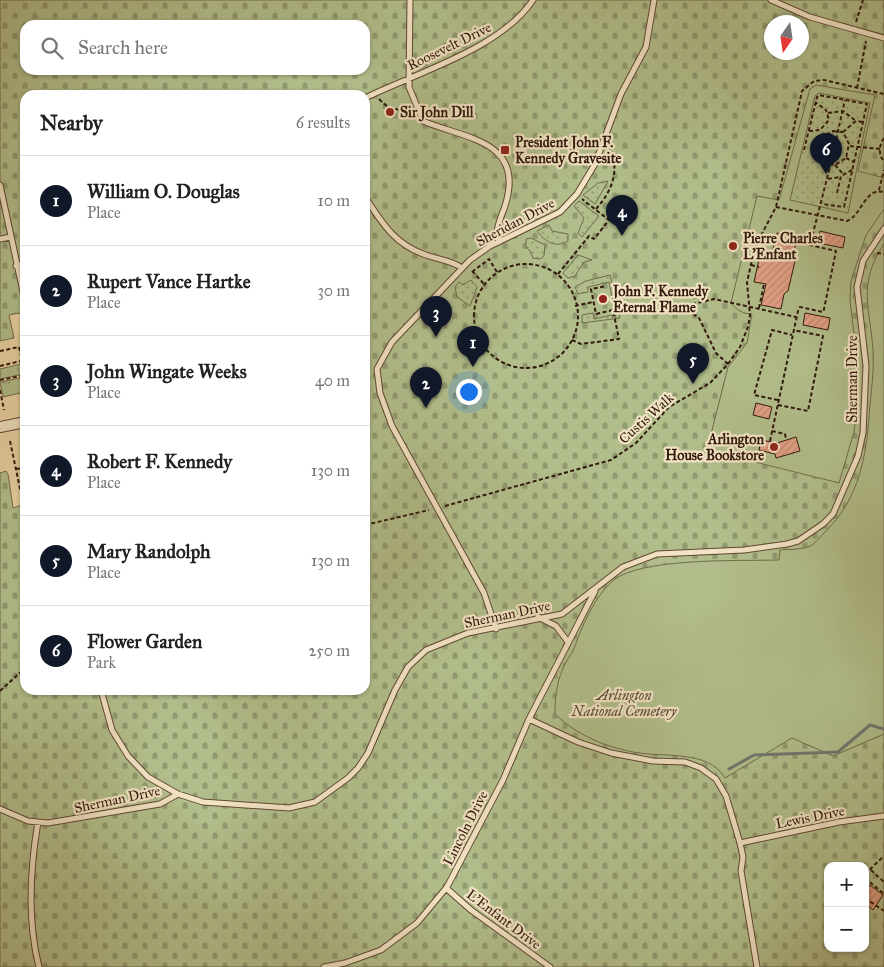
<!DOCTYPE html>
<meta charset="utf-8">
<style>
:root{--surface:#fff;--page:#f6f6f6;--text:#222;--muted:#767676;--line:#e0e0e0;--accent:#111827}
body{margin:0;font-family:"IM FELL Great Primer",serif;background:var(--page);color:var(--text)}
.controls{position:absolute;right:15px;bottom:15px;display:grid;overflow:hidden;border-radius:10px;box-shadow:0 1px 4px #0004}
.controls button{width:45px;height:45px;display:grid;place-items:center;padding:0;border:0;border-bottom:1px solid var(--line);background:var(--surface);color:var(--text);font:25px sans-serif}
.compass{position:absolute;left:764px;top:15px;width:45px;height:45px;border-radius:50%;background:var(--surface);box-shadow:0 1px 4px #0004;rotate:193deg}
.you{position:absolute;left:468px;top:391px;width:18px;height:18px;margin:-12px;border:4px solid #fff;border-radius:50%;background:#1a73e8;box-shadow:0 0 0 8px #1a73e833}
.badge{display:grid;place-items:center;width:32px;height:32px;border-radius:50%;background:var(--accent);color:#fff;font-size:16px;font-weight:700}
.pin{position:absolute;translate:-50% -41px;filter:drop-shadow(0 1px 2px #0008)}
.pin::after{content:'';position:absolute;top:26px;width:18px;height:15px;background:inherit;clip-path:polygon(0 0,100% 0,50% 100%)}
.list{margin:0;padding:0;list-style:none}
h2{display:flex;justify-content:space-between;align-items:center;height:65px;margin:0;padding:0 20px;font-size:21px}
h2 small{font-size:16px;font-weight:400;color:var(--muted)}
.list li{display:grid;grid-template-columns:32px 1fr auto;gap:15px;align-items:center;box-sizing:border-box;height:90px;padding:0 20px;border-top:1px solid var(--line)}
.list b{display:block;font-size:19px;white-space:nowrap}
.list p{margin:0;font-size:16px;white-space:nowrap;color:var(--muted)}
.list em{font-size:16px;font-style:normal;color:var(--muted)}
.icon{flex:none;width:28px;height:28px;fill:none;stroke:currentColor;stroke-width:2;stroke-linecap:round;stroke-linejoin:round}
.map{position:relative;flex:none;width:884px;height:967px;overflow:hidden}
.search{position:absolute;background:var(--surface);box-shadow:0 1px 4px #0004;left:20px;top:20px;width:350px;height:55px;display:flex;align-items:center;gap:12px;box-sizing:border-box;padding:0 18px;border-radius:15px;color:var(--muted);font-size:19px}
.panel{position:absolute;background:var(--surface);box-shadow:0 1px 4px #0004;left:20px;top:90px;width:350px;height:605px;border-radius:15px}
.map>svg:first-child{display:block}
.grass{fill:url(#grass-tufts);stroke:#706b4b}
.cemetery{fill:url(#cemetery-stones);stroke:#706b4b;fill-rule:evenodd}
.park{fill:#b1be8b;stroke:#706b4b}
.garden{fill:url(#garden-dots);stroke:#706b4b}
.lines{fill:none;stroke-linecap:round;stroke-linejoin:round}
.stream{stroke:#72766f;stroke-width:3}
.building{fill:url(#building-hatch);stroke:#30180b}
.service-casing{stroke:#5f4732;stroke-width:7}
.minor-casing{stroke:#5f4732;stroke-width:12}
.path{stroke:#30180b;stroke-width:2;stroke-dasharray:4 2.5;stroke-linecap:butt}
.service{stroke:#f2e3c4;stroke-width:5}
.minor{stroke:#f2e3c4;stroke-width:10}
.poi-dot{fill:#8f2418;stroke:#f2e3c4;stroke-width:2}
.labels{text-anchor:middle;stroke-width:4.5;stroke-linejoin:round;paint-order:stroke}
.street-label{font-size:14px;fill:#30180b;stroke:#f2e3c4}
.poi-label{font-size:14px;font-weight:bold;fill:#30180b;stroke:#f2e3c4;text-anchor:start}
.park-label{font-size:14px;font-style:italic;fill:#574a31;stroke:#f2e3c4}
</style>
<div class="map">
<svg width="884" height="967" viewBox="0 0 884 967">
<defs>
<pattern id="grass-tufts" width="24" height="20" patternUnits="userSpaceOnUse" patternTransform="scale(1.25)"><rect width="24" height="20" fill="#b1be8b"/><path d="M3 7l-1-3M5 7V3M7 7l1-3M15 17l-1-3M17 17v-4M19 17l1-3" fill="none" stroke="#909970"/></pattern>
<pattern id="cemetery-stones" width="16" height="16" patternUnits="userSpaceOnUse" patternTransform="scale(1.25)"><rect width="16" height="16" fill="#b1be8b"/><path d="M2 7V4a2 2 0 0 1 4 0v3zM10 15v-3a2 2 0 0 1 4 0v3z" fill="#909970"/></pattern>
<pattern id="garden-dots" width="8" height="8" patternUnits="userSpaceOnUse" patternTransform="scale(1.25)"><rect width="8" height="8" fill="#b1be8b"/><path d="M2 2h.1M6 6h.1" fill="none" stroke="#909970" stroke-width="1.8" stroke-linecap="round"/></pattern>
<pattern id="building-hatch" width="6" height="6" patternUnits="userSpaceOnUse" patternTransform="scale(1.25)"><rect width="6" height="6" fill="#e2a086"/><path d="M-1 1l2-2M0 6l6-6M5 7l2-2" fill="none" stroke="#c28972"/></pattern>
</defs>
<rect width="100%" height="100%" fill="#ebd4a5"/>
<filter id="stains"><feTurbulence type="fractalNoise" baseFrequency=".004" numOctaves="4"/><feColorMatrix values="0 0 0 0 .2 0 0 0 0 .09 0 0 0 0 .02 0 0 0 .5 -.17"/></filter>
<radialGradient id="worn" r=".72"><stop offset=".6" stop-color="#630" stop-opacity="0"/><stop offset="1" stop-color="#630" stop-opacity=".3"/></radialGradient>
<path class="grass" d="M21 364 23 374 0 379V369Z
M25 377V392L3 397 0 382Z"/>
<path class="cemetery" d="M0 0H884V967H0V473L6 471 8 474 13 508 25 504V690H365V95H25V312L9 315 14 338 0 341ZM772 22H802V52H772ZM25 25H365V70H25ZM828 866H865V948H828Z"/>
<path class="park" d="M816 85 875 95 858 171 884 178V209L866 235 851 281 850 301 858 366 857 407 854 432 839 483 707 450 728 367 747 343 752 314C743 314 736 310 731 303L757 196 779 200 810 89Z
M884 244V734L833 756 792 738 725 778C708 749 663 758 633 752 603 746 577 735 555 714 555 695 557 679 566 662 569 657 573 652 575 646 583 624 598 588 620 576 656 558 738 561 779 560L780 550C789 549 802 550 810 546 815 544 820 537 824 533 861 498 867 452 870 404 872 386 874 368 873 350 870 308 857 284 884 244Z"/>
<path class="garden" d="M819 93 870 103 848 213 790 200 815 96Z
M608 181 595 204 583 195 598 183Z
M579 201 599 216 582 237 578 233 584 218 574 206Z
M549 225 552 231 568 234V241C556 249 544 241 537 231Z
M531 238 545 245 544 256 540 259 533 258 530 251 526 247V239Z
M578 255 592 260 584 262 575 276 568 278 563 273Z
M610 275 620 318 616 319 609 282 588 287V292L578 294 575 287 586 281Z
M471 280 477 287 470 306 457 297 455 287 459 282 463 285Z
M593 313 594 319 612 315 613 319 582 323V315Z"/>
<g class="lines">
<path class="stream" d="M729 769 754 755 838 752 870 725 884 729"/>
</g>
<path class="building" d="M820 231 845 237 843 248 818 243Z
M777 233 797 237 794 252 796 257 788 291 784 294 781 309 761 305 766 284 754 282 761 250 772 253Z
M805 313 830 318 828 330 803 325Z
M756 403 772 407 769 419 753 415Z
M796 437 800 451 776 458 775 454 759 450 761 440 777 443Z
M870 885 883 895 873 910 865 903V891Z"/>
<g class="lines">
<defs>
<path id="service" d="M410 0 409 87 423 121C465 139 526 140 505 206 501 218 494 230 499 242
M771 0 810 17 884 38
M365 98C418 72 500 49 533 0
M0 185 25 301
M365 197C382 223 395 245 426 255 439 260 451 260 462 268
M0 239 11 237
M16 266 25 264
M538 617 556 626 568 642
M496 629 484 593 392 426 380 393 377 369 392 342 470 260 490 246 560 212 577 194 595 164 621 94 646 47 654 0
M101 690 112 730 128 756 148 777 178 794 203 802 289 808 315 802 348 778 358 768 368 753 395 690 408 667 426 650 468 633 562 614 623 567 657 554 744 550 787 544 798 541 823 524 833 514 858 456 863 433 866 366 857 287 863 261 884 229
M529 719 578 742 611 753 653 761 685 762 701 768 716 779 726 796 740 843 743 857 741 871 757 967
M0 809 28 821 48 823 160 804 178 794
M38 822C30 869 27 920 39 967
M740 843 839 822 884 816
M446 888 471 910 550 967
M324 967 345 963 381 950 417 923 447 887 503 780 529 719 595 591"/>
<path id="minor" d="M0 427 25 422"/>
</defs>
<use href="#service" class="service-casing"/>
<use href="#minor" class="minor-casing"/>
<path class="path" d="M856 22 863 0
M857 88 866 41
M379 99C388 109 397 112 410 107
M828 113 843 111 856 121
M809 131 820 130 829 120 826 110 815 102
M833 131 843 132 849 144 846 158 835 165 824 162C818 150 821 136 833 131Z
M843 132 856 121 863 122
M884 138C879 145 878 155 884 161
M850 146 880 149
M804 150 817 97 819 95 867 104 844 207 822 204
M833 155 828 151V145L836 140
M846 158 854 162
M835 165 843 174
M828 179 840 177
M879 190 884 170
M837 193 841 176 852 170
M776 207 847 221C862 215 865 187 884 192
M596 209C612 191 620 171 610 148
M877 253 884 254
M474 316a52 52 0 1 1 104 0a52 52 0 1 1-104 0Z
M751 265 759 267
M472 271 484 284
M472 272 489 259 497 272
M558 274 589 236 594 239 609 220 582 199
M575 306 593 302
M759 308 764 284
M572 340 581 344 619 339 613 310 596 314 591 289 606 286
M0 351 19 347 25 374
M728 364 716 353 699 318 693 314V304L714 299 796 317
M0 366 25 360
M0 380 25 375
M0 390 4 410
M778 400 754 395 772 330 792 335
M778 405 808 411 823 336 793 330
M772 431 785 434 786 440
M10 441 22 498 25 497
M770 441 798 311 800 307 823 312 824 309 836 251 810 245 833 155 841 149 836 140 845 100
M16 469 25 468
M20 484 25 483
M445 506 611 460 636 443 669 407 710 383 728 364 740 347 748 327 750 315 747 282 755 247 776 207 802 91 814 81 824 80 884 94
M365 525 429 510
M0 691 25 668
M871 870 884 882
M865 874 884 856
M865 878 884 894
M865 898 884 911"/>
<use href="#service" class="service"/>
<use href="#minor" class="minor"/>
</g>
<g class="poi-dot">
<circle cx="390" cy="112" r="5"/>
<rect x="500" y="145" width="10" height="10" rx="2.5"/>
<circle cx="733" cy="246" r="5"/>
<circle cx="603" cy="299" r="5"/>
<circle cx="774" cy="447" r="5"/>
</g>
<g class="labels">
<g class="street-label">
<text transform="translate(449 46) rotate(-26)" y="5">Roosevelt Drive</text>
<text transform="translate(515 222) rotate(-28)" y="5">Sheridan Drive</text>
<text transform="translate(852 379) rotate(-90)" y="5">Sherman Drive</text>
<text transform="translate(646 418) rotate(-42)" y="5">Custis Walk</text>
<text transform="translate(507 614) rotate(-12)" y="5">Sherman Drive</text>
<text transform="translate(117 799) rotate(-12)" y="5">Sherman Drive</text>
<text transform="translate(810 817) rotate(-11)" y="5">Lewis Drive</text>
<text transform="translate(465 828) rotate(-63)" y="5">Lincoln Drive</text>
<text transform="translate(504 919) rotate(37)" y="5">L'Enfant Drive</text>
</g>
<g class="poi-label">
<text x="400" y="117">Sir John Dill</text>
<text x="515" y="147">President John F.<tspan x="515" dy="16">Kennedy Gravesite</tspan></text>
<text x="743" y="243">Pierre Charles<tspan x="743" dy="16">L'Enfant</tspan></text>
<text x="613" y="296">John F. Kennedy<tspan x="613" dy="16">Eternal Flame</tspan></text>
<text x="764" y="444" text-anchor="end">Arlington<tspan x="764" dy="16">House Bookstore</tspan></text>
</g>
<g class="park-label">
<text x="624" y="700">Arlington<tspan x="624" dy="16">National Cemetery</tspan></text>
</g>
</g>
<rect width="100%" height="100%" filter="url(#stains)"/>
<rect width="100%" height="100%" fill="url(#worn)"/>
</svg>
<div class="controls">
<button>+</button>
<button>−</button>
</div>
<svg class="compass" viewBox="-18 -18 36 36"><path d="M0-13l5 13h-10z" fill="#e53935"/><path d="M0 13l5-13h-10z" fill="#767676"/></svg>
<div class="you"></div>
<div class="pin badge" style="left:473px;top:367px">1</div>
<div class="pin badge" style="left:426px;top:408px">2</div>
<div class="pin badge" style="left:436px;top:337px">3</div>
<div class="pin badge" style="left:622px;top:236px">4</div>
<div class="pin badge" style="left:693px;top:384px">5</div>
<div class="pin badge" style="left:826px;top:174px">6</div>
<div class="search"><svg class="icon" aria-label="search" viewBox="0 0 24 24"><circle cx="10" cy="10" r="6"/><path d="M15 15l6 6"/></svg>Search here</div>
<section class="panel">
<h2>Nearby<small>6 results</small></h2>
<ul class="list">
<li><span class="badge">1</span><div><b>William O. Douglas</b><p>Place</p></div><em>10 m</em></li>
<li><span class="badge">2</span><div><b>Rupert Vance Hartke</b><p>Place</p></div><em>30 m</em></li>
<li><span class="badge">3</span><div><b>John Wingate Weeks</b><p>Place</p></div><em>40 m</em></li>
<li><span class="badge">4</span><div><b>Robert F. Kennedy</b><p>Place</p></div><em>130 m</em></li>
<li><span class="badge">5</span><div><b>Mary Randolph</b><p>Place</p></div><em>130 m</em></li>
<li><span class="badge">6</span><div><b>Flower Garden</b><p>Park</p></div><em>250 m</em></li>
</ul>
</section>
</div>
